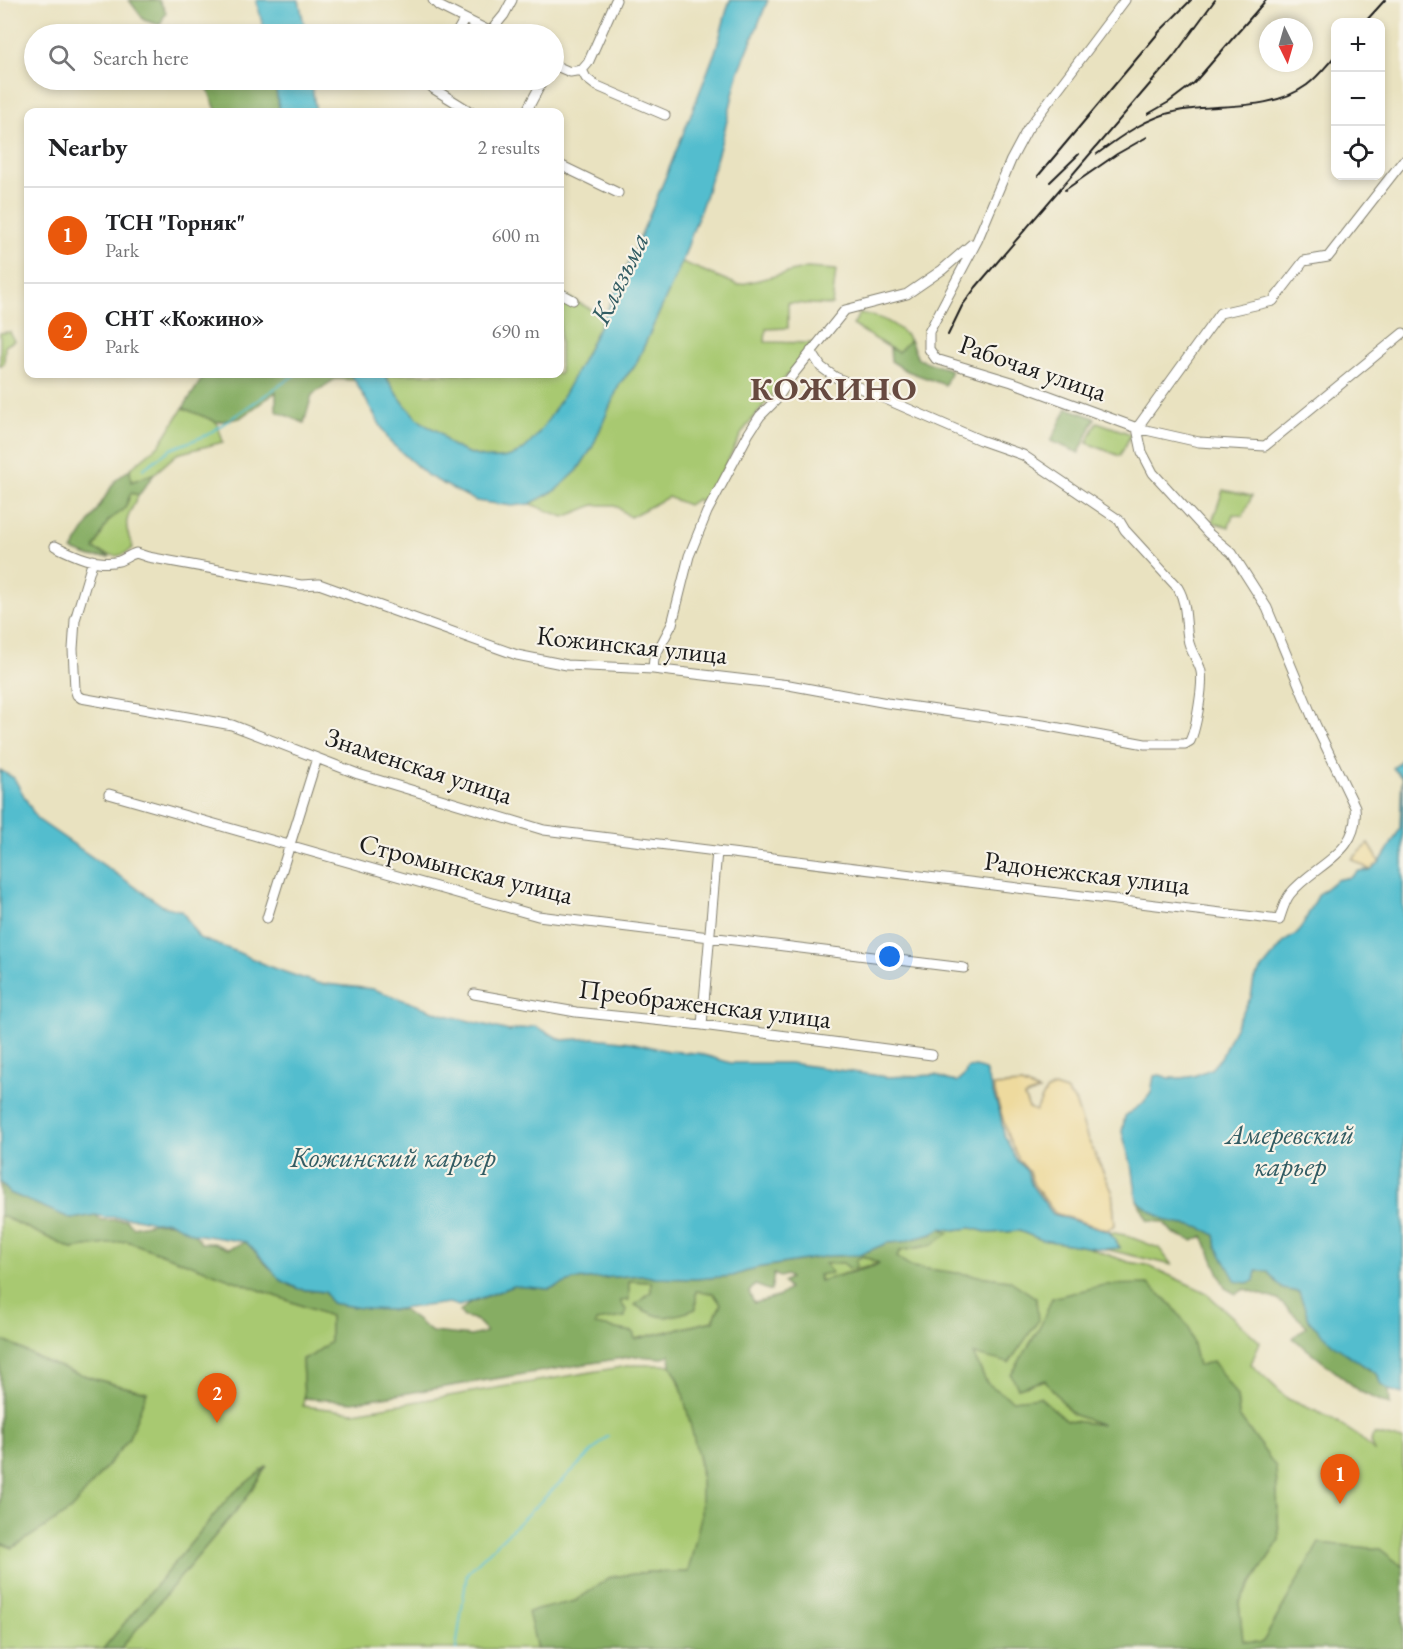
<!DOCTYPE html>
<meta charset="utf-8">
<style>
:root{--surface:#fff;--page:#f6f6f6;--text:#202124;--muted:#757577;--line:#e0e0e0;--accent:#ea580c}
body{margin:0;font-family:"EB Garamond",serif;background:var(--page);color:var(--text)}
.controls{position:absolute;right:18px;top:18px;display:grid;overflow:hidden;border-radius:12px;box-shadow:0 3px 9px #0003}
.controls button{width:54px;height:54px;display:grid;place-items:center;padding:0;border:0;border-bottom:2px solid var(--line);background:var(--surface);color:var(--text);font:30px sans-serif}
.compass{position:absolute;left:1259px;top:18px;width:54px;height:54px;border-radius:50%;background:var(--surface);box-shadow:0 3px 9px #0003;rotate:175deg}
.you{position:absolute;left:890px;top:957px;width:21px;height:21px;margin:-15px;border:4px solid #fff;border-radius:50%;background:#1a73e8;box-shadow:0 0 0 9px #1a73e833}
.badge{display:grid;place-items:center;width:39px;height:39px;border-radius:50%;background:var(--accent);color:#fff;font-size:20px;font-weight:700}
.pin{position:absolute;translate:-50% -50px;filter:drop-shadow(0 2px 3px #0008)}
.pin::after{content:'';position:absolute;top:32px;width:21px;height:18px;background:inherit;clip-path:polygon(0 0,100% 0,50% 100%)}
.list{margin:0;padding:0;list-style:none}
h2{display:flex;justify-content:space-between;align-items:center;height:78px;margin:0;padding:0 24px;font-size:26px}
h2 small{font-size:20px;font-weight:400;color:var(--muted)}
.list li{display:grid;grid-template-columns:39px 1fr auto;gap:18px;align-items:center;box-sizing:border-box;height:96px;padding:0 24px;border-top:2px solid var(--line)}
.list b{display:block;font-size:22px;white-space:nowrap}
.list p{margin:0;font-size:20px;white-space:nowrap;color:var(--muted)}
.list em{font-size:20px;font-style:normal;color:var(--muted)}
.icon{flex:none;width:33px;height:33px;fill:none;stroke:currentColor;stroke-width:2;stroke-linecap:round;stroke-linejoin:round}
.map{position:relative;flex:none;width:1403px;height:1649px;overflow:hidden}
.search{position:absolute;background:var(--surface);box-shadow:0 3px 9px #0003;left:24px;top:24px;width:540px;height:66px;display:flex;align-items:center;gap:15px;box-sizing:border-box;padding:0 21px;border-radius:33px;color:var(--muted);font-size:22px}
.panel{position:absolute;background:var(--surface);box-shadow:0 3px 9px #0003;left:24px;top:108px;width:540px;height:270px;border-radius:12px}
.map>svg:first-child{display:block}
.green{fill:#a8c971;stroke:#627246;stroke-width:1.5}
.forest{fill:#86ad63;stroke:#516440;stroke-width:1.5;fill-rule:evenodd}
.sand{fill:#eeda9e;stroke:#857b5d;stroke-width:1.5}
.water{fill:#52bdce;stroke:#376c75;stroke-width:1.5}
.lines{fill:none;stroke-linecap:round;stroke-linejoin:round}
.stream{stroke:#52bdce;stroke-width:2}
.minor-casing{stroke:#827f6e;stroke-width:11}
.minor{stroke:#fff;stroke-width:9}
.rail{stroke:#1c1c1c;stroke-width:2}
.labels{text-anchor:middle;stroke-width:4.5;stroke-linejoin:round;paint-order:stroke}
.street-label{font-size:27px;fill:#1c1c1c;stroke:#f7f3e8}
.water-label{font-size:28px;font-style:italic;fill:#325c63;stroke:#f7f3e8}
.district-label{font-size:33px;font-weight:bold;letter-spacing:1.5px;fill:#674a40;stroke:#f7f3e8}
</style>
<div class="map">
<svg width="1403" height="1649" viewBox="0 0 1403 1649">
<rect width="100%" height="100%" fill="#f7f3e8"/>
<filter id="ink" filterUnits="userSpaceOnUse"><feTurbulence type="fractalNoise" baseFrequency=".0167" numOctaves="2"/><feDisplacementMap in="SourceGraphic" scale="12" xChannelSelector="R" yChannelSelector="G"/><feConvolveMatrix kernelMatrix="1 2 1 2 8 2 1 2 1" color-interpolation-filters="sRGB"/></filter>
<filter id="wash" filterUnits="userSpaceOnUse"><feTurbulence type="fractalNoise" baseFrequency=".008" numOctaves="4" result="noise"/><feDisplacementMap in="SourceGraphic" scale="24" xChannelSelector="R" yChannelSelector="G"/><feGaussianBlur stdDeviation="1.35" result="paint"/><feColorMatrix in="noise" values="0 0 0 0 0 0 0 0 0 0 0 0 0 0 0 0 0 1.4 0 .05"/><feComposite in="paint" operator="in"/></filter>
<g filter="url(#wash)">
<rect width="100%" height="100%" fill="#e9e2c0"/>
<path class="green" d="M682 262 738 285 807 268 836 270 832 305 788 303V328L766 329 765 342 813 343 743 431 705 505 697 499 688 505 668 497 630 517 615 505H594L564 517 530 504 556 490 577 471 592 448 620 383 635 366Z
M560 293 604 316C588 348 547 440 517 454 496 464 470 456 451 445 446 442 444 436 439 432 435 429 431 429 427 426 408 413 396 392 384 374H560Z
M860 313C882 317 896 323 910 340L898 353 853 325Z
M10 332 14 341 5 346 4 364 0 366V333Z
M183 408 217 422 223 442 177 454 155 473 131 482 130 469 160 444Z
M1097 422 1131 434 1120 456 1087 443Z
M1223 490 1252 496 1243 516 1233 514 1229 527 1212 522Z
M131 493 139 495C126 519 122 521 133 548 120 560 109 556 94 549L108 521 125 508Z
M0 1215 72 1249 127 1241 330 1316V1342L311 1356 302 1359 304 1398 303 1406 354 1412 633 1365H671C690 1399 706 1478 701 1518 698 1536 692 1554 688 1572H649L612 1577 575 1601 529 1612 537 1649H120L245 1500 265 1468 231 1495 103 1649H0V1543L13 1548 147 1392C113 1385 79 1375 47 1362 31 1355 17 1345 0 1340Z
M941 1228 953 1230 971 1228 990 1233 1019 1231 1042 1240 1087 1247 1128 1262 1147 1265 1205 1292 1260 1342 1251 1364 1288 1399 1331 1418 1358 1436 1375 1452 1371 1442 1373 1434 1403 1440V1567L1380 1549 1319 1543 1264 1640 1261 1643 1243 1641 1239 1603 1279 1541 1276 1468 1239 1416 1237 1396 1198 1366 1189 1328 1052 1298 1018 1388 1045 1380 1072 1414 1108 1426 1066 1420 1040 1398 1012 1400 987 1383 973 1354 1009 1280 912 1267 896 1257 900 1251 932 1245 948 1233Z
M1109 1232 1125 1235 1159 1248 1172 1265 1105 1249 1120 1247Z
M862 1256 879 1263 820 1281 818 1276 825 1273 824 1264 855 1260Z
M629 1281 651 1282V1292L643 1297 695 1291 713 1293 721 1304 713 1321 635 1339 632 1332 595 1326V1321L620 1301Z"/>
<path class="forest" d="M129 0H159L166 12 160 25 144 20Z
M204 80H274L280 112H217Z
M910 340 918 359 951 370 945 385 907 371 891 361 890 348 898 352Z
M205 374H351L354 380 335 379 312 395 304 423 276 411V392L240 418 217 422 183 408Z
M1067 408 1095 418 1079 453 1051 441Z
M130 469 131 482 155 473 139 495 131 493 125 508 108 521 94 549 110 557H91L72 550 115 481Z
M0 1182 10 1193 72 1219 95 1215 101 1220H126L133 1227C159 1221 184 1217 201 1243H214L228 1249 246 1242C261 1257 280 1285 300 1289 308 1291 317 1291 325 1292L331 1303 367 1309 403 1310 432 1332 471 1336 486 1332C482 1323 474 1318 464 1317L460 1312 469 1303 514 1286 549 1289 574 1280 642 1275 655 1278 695 1279 733 1276 756 1268 829 1256 859 1255 887 1243 901 1242 932 1234 941 1228 949 1233 932 1245 900 1251 897 1257 912 1267 1009 1280 1036 1298 1038 1321 1009 1363 973 1354 987 1383 1012 1400 1040 1397 1066 1420 1103 1425 1072 1414 1045 1380 1018 1388 1011 1375 1041 1325 1052 1298 1104 1285 1148 1284 1172 1305 1189 1328 1198 1366 1213 1361 1237 1396 1239 1416 1276 1467 1279 1541 1239 1603 1243 1641 1261 1643 1264 1640 1319 1543 1380 1549 1403 1567V1649H537L528 1612 575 1601 611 1577 649 1572H688L701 1517V1468L680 1382 671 1365 670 1355 663 1358 635 1356 353 1402 304 1398 302 1359 311 1356 330 1342V1316L127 1241 72 1249 0 1215ZM863 1256 879 1263 874 1266 820 1281 818 1275 832 1273 825 1264 843 1263 850 1269 857 1267 856 1260ZM774 1274 780 1277 786 1275 790 1278 783 1282 789 1289 778 1297 754 1303 749 1292 755 1285 771 1291ZM629 1281 651 1282V1292L635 1305C660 1321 668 1319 696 1309V1291L713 1293 721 1304 713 1321 635 1339 633 1332 595 1325 596 1321 625 1317 626 1310 620 1301 629 1300Z
M1137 1200C1148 1209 1160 1219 1174 1223 1193 1227 1196 1224 1215 1235L1217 1247 1246 1283 1254 1281 1256 1271H1267L1283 1289 1299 1292 1310 1322 1365 1367 1378 1375 1380 1383 1389 1390 1390 1405 1361 1392 1293 1338 1307 1326 1278 1300 1245 1289 1236 1294 1225 1288 1203 1236 1193 1241 1173 1233 1163 1222 1148 1221Z
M0 1340C17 1345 31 1355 47 1362 79 1375 113 1385 147 1392L128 1440 71 1510 13 1548 0 1543Z
M267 1466 245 1500 120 1649H103L231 1495Z"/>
<path class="sand" d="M1369 844 1380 862 1370 870 1352 859Z
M1021 1084 1039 1091 1024 1097 1029 1108 1036 1111 1046 1091 1054 1087 1066 1091 1075 1101 1087 1137 1112 1191 1115 1225 1107 1230 1055 1213 1034 1185 1029 1172 1019 1160 1008 1136 993 1086Z"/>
<path class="water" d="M256 0H299L306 34H265Z
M730 0H768L738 74 725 129 706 194 682 262 635 366 620 383 592 448 577 471 556 490 530 504 512 506 476 501 428 476 390 442 351 374H384C396 392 408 413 427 426 431 428 435 429 439 432 444 436 446 442 451 445 470 456 495 463 516 454 568 432 690 118 715 52 721 35 724 17 730 0Z
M274 80H311L316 112H280Z
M1403 758V1394L1389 1390 1380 1383 1378 1375 1335 1346 1310 1322 1299 1292 1283 1289 1267 1271H1256L1254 1281 1246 1283 1236 1281 1217 1247 1215 1235C1196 1224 1193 1227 1174 1223 1160 1219 1148 1209 1137 1200L1133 1171 1122 1132 1125 1116 1143 1103 1151 1093 1154 1076 1160 1075 1169 1078H1182L1194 1076 1211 1069 1222 1056 1232 1033 1251 997 1254 979 1285 941 1298 933 1319 894 1336 880 1351 877 1359 871 1370 870 1380 862 1389 848 1400 828 1402 778 1393 768Z
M0 770 14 778 37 819 163 906 182 911 199 938 235 951 273 968 317 983 373 989 442 1014 509 1031 535 1026 562 1040 595 1038 631 1042 668 1051 697 1053 731 1063H790L887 1077 936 1075 947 1080 957 1082 965 1075 967 1068 976 1067 985 1070 1000 1113 1004 1135 1017 1161 1026 1169 1032 1186 1053 1214 1109 1232 1120 1248 1105 1249 1087 1247 1042 1240 1019 1231 990 1233 971 1228 953 1230 941 1228 932 1234 901 1242 887 1243 859 1255 829 1256 756 1268 733 1276 695 1279 655 1278 641 1275 574 1280 549 1289 514 1286 459 1306 449 1303 391 1310 367 1309 331 1303 325 1292 299 1289 280 1280 268 1265 246 1242 194 1234 168 1221 153 1222 136 1218 104 1217 95 1215 72 1219 10 1193 0 1182Z"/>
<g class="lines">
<path class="stream" d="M143 469 171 449 207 435 296 374
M456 1649 467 1573 608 1436"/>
</g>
</g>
<g filter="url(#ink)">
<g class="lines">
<defs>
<path id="minor" d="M433 0 439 6 495 34
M1125 0 1027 130 1011 160 977 241 929 332V349L936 359 1012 382 1137 428 1199 442 1265 446 1403 333
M490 32 504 15 512 0
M456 34 464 20
M554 65 570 72 582 70 586 78 595 85 665 115
M582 70 588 63 616 0
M432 80 431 86 434 89 471 112
M526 112 543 80
M560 165 618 193
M560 293 573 300
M1137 428 1220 313 1273 301 1304 261 1328 257 1403 161
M55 546C73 555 98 567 119 561 124 559 130 555 136 553L148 557 301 585 319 584 517 655 567 665 653 669 789 685 887 703 1043 725 1145 744H1185L1190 741C1196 729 1205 680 1200 668 1196 657 1189 649 1188 638 1185 620 1187 603 1178 588L1125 530 1119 520 1023 455 980 440 835 377 821 367 811 351
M93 560 75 620 73 649 75 689 77 695 81 698 232 725 358 774 544 830 1279 920C1282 911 1285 900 1290 894 1315 863 1360 855 1355 807L1316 726 1267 608 1232 553 1208 533 1153 473 1142 452 1137 428
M653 669 654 658 672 624 689 556 707 512 749 433 760 416 776 400 791 377 845 310 907 294 942 270 972 244
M109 794 538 916 964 968
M267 918 317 758
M474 994 576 1012 702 1025 932 1055
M702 1025 717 851"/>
</defs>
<use href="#minor" class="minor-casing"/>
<use href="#minor" class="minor"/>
<path class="rail" d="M1365 22 1385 0
M1148 114 1169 102 1194 83 1266 0
M1097 154C1121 136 1147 117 1178 111 1220 103 1270 112 1307 85 1318 77 1327 65 1336 55
M1038 176 1160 31 1191 0
M1050 182 1079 154
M1065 190 1117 154 1147 137
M948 335 962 306 976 287 1174 56 1215 0"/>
</g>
</g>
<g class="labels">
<g class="street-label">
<text transform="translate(1033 368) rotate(19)" y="9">Рабочая улица</text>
<text transform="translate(632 645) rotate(6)" y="9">Кожинская улица</text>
<text transform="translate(419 766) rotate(18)" y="9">Знаменская улица</text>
<text transform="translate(466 869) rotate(14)" y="9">Стромынская улица</text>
<text transform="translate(1087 873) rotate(7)" y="9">Радонежская улица</text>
<text transform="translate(705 1004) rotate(7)" y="9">Преображенская улица</text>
</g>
<g class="water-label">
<text transform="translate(619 278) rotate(-64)" y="10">Клязьма</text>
<text x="1290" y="1144">Амеревский<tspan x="1290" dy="32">карьер</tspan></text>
<text x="393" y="1167">Кожинский карьер</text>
</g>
<g class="district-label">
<text x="834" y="400">КОЖИНО</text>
</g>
</g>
</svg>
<div class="controls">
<button>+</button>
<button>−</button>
<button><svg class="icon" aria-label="locate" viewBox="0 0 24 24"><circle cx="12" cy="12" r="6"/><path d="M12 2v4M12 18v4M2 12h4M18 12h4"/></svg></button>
</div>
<svg class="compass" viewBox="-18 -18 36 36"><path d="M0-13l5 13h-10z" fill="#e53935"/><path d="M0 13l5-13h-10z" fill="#757577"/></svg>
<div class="you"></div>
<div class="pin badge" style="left:1340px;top:1504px">1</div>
<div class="pin badge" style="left:217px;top:1423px">2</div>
<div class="search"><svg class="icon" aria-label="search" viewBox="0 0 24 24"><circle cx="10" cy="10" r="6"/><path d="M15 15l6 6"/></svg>Search here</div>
<section class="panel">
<h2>Nearby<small>2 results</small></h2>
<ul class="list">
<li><span class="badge">1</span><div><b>ТСН &quot;Горняк&quot;</b><p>Park</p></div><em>600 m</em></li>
<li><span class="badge">2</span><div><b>СНТ «Кожино»</b><p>Park</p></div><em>690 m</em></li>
</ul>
</section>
</div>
